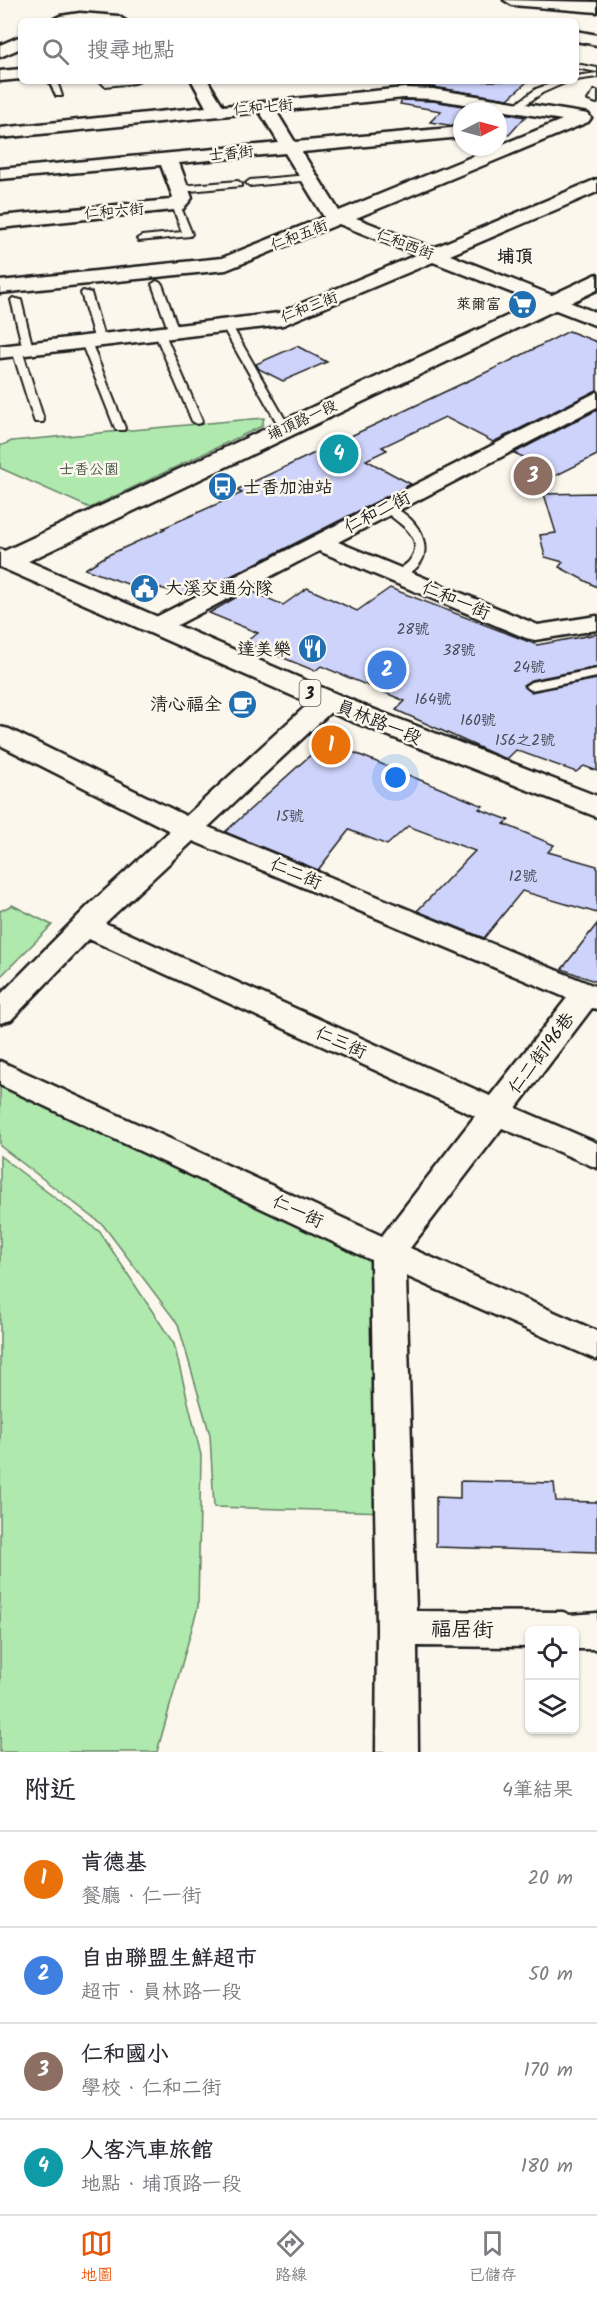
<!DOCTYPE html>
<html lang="zh-TW">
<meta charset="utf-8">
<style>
:root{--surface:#fff;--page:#f7f7f7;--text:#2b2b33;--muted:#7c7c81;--line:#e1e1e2;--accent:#ea580c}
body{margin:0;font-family:Kalam,"LXGW WenKai TC",sans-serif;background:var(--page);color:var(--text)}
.controls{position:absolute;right:18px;bottom:18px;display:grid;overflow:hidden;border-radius:9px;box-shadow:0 2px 4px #0004}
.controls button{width:54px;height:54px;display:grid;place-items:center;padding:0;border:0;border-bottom:2px solid var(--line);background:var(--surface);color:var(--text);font:30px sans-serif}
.compass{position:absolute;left:453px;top:102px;width:54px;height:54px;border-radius:50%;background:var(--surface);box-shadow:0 2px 4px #0004;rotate:84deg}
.you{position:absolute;left:396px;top:778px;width:21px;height:21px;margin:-15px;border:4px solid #fff;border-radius:50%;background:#1a73e8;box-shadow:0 0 0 9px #1a73e833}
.badge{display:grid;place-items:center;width:39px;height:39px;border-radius:50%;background:var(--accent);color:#fff;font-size:20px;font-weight:700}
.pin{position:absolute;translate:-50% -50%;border:3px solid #fff;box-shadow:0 2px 6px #0006}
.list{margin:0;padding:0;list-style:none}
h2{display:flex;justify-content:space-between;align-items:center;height:78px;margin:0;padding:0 24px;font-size:26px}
h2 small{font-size:20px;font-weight:400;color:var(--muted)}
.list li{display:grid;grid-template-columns:39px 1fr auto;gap:18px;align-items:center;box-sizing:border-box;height:96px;padding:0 24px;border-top:2px solid var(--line)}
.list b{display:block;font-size:22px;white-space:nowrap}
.list p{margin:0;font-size:20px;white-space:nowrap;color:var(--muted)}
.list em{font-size:20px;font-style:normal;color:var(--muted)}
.icon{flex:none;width:33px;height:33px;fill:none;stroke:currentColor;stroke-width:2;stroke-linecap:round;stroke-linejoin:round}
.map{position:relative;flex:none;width:597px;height:1752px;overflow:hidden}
.search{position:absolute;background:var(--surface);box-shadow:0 2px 4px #0004;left:18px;right:18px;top:18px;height:66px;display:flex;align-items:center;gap:15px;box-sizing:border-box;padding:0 21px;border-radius:9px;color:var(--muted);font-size:22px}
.sheet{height:462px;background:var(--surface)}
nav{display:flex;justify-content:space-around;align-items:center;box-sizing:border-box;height:84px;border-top:2px solid var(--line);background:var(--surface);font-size:16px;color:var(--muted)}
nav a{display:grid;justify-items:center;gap:3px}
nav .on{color:var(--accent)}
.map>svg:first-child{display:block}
.green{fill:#afe9ae;stroke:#668265;stroke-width:1.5}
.building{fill:#ced3fb;stroke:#1c1c1c;stroke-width:1.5}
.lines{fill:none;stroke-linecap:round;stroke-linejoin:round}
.lane-casing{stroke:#1c1c1c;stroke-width:4}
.street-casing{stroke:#1c1c1c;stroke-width:5}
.secondary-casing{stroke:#1c1c1c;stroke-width:5}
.primary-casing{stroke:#1c1c1c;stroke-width:5}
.lane{fill:#fbf7ec;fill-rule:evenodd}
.street{fill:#fbf7ec;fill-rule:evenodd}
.secondary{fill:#fbf7ec;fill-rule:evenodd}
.primary{fill:#fbf7ec;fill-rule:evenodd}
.labels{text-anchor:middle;stroke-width:5;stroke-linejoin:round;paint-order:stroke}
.far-street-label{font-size:15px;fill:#1c1c1c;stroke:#fbf7ec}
.far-poi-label{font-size:15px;fill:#1c1c1c;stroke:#fbf7ec;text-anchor:end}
.far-park-label{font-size:15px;fill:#485a48;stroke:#fbf7ec}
.number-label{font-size:15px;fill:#484a54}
.shield{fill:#fbf7ec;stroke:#5f5e5a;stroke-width:1.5}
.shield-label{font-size:16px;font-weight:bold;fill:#1c1c1c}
.far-quarter-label{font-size:18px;font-weight:bold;fill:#1c1c1c;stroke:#fbf7ec}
.poi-label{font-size:18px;fill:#1c1c1c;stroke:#fbf7ec;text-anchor:start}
.street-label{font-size:18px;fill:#1c1c1c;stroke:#fbf7ec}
.near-street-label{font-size:21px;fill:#1c1c1c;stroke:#fbf7ec}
</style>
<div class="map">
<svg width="597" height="1752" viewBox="0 0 597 1752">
<rect width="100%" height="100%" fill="#fbf7ec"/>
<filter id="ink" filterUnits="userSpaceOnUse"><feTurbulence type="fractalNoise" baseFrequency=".0167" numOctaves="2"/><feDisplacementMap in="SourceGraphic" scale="12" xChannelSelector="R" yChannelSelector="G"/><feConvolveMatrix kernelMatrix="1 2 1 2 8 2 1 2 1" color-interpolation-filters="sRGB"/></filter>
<g filter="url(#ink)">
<path class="green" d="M264 418 262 426 90 508 0 468V446L12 441Z
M12 905 52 925 0 977V911Z
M0 1074 385 1254 387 1512 214 1507 210 1435 178 1324 103 1225 0 1146Z
M0 1156 100 1232 174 1344 201 1455 198 1607 157 1752H0Z"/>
<path class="building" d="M413 81H528L508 99 433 87 410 86Z
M402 100 433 101 493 111H462V125L454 126 430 122 441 111 400 104Z
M498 112 525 117 509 135 498 133Z
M569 331 597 342V390L493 442 445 417 382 447 387 450 366 460 411 484 192 596 135 582 130 585 85 569 106 556 165 529 163 528 242 493 236 490 506 363Z
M297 346 327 362 283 381 259 369 256 364Z
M597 410V455L541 483 535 462 514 453Z
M597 493V587L559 567 563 562 545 557 540 535 556 533 544 494Z
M307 588 357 611 390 588 537 645 597 634V667L531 680 523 685 531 692 597 679V771L584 766 576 772 516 750 507 759 496 755 396 710 405 701 321 666 315 671 245 642 258 633 209 613 249 590 283 605Z
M326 741 483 806 479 809 509 820 504 824 554 845 548 852 597 866V913L522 891 484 938 417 911 475 851 408 826 387 845 349 830 318 870 225 832Z
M597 924V982L562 969Z
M460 1481 554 1483 556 1501 597 1502V1552L436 1547V1497L460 1498Z"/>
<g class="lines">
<defs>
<path id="lane" d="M576 64 597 68V72L576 68Z
M597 73V77L576 80V76Z
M49 81H57L62 96H56Z
M100 81H139L135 83 105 86Z
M558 81H569L542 93 519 109 512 107 536 89Z
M594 91H597V103L588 100Z
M308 175 312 178 311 180 250 186 246 183 250 180Z
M238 181 242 184 241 186 180 192 176 189 180 186Z
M176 202 180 205 192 234 190 236 139 241 137 239 142 236 182 232 172 205Z
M157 281 162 284 179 332 177 334 169 332 152 284Z
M83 291 91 293 105 341 103 343 95 341 81 293Z
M13 298 21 300 33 349 31 351 23 349 11 300Z
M227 323 232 326 290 428 289 430H281L280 428 222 326Z
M160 331 165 334 202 421 201 423 197 424 192 421 155 334Z
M86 339 91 342 125 428 124 430H116L115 428 81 342Z
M17 347 22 350 44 420 43 422H35L34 420 12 350Z
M386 505C423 515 445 565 397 578L391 575C397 569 405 567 410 560 428 536 394 521 381 508Z
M597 669V677L531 690 525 686 531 682Z"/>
<path id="street" d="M504 0 597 2V12L512 5Z
M80 13 118 16 126 21H50L60 16Z
M576 31 597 35V45L576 41Z
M21 36V48L0 57V45Z
M21 69V79L0 81V71Z
M192 81H208L223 106 404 88 433 89 588 114 591 118 588 122 356 218 433 248 597 179V192L450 255 597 313V326L433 262 283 325 0 358V346L279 313 416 255 339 224 226 270 0 293V281L222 258 324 217 285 153 179 163 192 198 183 209 0 228V216L170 200 173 197 161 165 0 179V169L279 143 260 112 0 138V128L206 107ZM404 98 433 99 562 120 339 211 302 152 462 137V127L295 142 276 111Z
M597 392V407L338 542 538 625 597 616V630L535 640 526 638 319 551 166 631 157 633 148 631 145 626 148 621Z
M327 693 336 695 340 701 336 707 208 827 597 987V1009L592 1008 516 1108 597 1143V1168L502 1128 410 1248 597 1331V1360L406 1276 416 1611 563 1612 570 1615 597 1613V1649H574V1630H530V1647L417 1646 418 1752H376L377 1628 371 1260 0 1085V1061L382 1236 475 1116 89 939 11 1020 0 1023V995L89 905 170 831 0 745V727L9 729 186 816 318 695ZM193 841 567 998 490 1096 105 923Z"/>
<path id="secondary" d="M597 274V290L18 566 8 568 0 566V553Z"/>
<path id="primary" d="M0 549 365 706 597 796V817L343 718 0 567Z"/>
</defs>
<use href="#lane" class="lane-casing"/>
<use href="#street" class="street-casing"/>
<use href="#secondary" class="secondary-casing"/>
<use href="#primary" class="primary-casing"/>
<use href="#lane" class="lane"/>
<use href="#street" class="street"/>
<use href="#secondary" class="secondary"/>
<use href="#primary" class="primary"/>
</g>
</g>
<defs>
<symbol id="supermarket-disc" viewBox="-11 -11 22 22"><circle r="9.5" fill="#1f6fb2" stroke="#fbf7ec"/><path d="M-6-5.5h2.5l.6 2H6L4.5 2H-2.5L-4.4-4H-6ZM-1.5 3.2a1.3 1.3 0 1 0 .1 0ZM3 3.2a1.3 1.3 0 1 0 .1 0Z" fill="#fff"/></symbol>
<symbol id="bus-disc" viewBox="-11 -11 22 22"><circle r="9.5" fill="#1f6fb2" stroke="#fbf7ec"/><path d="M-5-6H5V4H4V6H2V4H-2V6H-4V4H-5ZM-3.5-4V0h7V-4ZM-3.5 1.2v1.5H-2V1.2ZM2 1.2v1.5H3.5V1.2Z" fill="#fff"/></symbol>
<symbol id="civic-disc" viewBox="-11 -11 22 22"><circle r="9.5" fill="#1f6fb2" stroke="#fbf7ec"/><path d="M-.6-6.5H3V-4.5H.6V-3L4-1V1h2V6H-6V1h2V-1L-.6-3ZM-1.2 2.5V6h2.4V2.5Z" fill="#fff"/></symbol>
<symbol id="restaurant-disc" viewBox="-11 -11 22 22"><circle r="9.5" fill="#1f6fb2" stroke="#fbf7ec"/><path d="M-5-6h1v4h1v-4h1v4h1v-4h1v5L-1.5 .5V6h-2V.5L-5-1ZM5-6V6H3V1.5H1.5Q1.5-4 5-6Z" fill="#fff"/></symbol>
<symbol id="cafe-disc" viewBox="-11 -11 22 22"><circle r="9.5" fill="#1f6fb2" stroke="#fbf7ec"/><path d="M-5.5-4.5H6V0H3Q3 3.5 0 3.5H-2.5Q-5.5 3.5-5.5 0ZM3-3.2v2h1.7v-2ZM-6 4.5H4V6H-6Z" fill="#fff"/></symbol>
</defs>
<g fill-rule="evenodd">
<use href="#supermarket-disc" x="506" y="288" width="33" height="33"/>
<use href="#bus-disc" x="206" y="470" width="33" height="33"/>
<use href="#civic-disc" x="128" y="572" width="33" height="33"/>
<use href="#restaurant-disc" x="296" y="632" width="33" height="33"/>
<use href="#cafe-disc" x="226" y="688" width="33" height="33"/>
</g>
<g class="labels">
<g class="far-street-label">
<text transform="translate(263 107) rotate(-5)" y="5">仁和七街</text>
<text transform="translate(231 153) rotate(-5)" y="5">士香街</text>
<text transform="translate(114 211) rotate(-5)" y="5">仁和六街</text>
<text transform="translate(299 235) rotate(-21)" y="5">仁和五街</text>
<text transform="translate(405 244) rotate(21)" y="5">仁和西街</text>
<text transform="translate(309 307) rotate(-21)" y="5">仁和三街</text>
<text transform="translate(302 420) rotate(-25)" y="5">埔頂路一段</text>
</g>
<g class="far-poi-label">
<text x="501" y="309">萊爾富</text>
</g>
<g class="far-park-label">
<text x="89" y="474">士香公園</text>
</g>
<g class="number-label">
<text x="413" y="634">28號</text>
<text x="459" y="655">38號</text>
<text x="529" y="672">24號</text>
<text x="433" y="704">164號</text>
<text x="478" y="725">160號</text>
<text x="525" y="745">156之2號</text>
<text x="290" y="821">15號</text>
<text x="523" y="881">12號</text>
</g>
<rect class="shield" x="299.5" y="680" width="21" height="26" rx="4.5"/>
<g class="shield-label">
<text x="310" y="699">3</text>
</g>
<g class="far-quarter-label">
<text x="515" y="262">埔頂</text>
</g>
<g class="poi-label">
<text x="243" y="493">士香加油站</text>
<text x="165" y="594">大溪交通分隊</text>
<text x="291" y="655" text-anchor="end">達美樂</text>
<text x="222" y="710" text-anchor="end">清心福全</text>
</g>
<g class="street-label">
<text transform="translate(377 512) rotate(-27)" y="6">仁和二街</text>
<text transform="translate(456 600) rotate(23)" y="6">仁和一街</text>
<text transform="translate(379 722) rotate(22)" y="6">員林路一段</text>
<text transform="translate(296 873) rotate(23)" y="6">仁二街</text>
<text transform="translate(341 1042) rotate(24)" y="6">仁三街</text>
<text transform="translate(541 1053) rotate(-53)" y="6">仁二街196巷</text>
<text transform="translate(298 1211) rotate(25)" y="6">仁一街</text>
</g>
<g class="near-street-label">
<text transform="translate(462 1629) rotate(1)" y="7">福居街</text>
</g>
</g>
</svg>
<div class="controls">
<button><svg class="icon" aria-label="locate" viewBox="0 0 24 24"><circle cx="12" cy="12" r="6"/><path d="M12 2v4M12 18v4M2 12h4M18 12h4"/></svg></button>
<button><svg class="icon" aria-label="layers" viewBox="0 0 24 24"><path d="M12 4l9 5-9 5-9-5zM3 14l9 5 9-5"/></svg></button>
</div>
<svg class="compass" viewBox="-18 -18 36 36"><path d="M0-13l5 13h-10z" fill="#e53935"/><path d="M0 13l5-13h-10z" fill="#7c7c81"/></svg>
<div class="you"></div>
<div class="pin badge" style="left:331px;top:745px;background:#e8710a">1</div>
<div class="pin badge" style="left:387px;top:670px;background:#3f7fe0">2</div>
<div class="pin badge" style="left:533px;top:476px;background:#8d6e63">3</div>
<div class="pin badge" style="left:339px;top:454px;background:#0f9aa8">4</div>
<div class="search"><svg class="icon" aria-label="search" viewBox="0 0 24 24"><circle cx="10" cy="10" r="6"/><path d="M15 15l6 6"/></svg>搜尋地點</div>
</div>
<section class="sheet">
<h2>附近<small>4筆結果</small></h2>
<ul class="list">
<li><span class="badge" style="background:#e8710a">1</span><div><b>肯德基</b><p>餐廳 · 仁一街</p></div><em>20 m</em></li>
<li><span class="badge" style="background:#3f7fe0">2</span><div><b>自由聯盟生鮮超市</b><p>超市 · 員林路一段</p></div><em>50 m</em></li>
<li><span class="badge" style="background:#8d6e63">3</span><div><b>仁和國小</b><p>學校 · 仁和二街</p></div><em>170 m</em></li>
<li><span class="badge" style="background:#0f9aa8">4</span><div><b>人客汽車旅館</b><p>地點 · 埔頂路一段</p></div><em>180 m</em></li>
</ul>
</section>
<nav>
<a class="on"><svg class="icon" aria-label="map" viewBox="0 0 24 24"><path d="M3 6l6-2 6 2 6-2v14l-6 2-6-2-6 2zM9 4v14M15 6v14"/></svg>地圖</a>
<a><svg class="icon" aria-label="directions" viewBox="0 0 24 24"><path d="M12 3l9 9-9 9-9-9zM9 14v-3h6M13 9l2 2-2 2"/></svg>路線</a>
<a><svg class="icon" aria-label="saved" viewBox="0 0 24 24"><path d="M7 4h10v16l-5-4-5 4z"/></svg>已儲存</a>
</nav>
